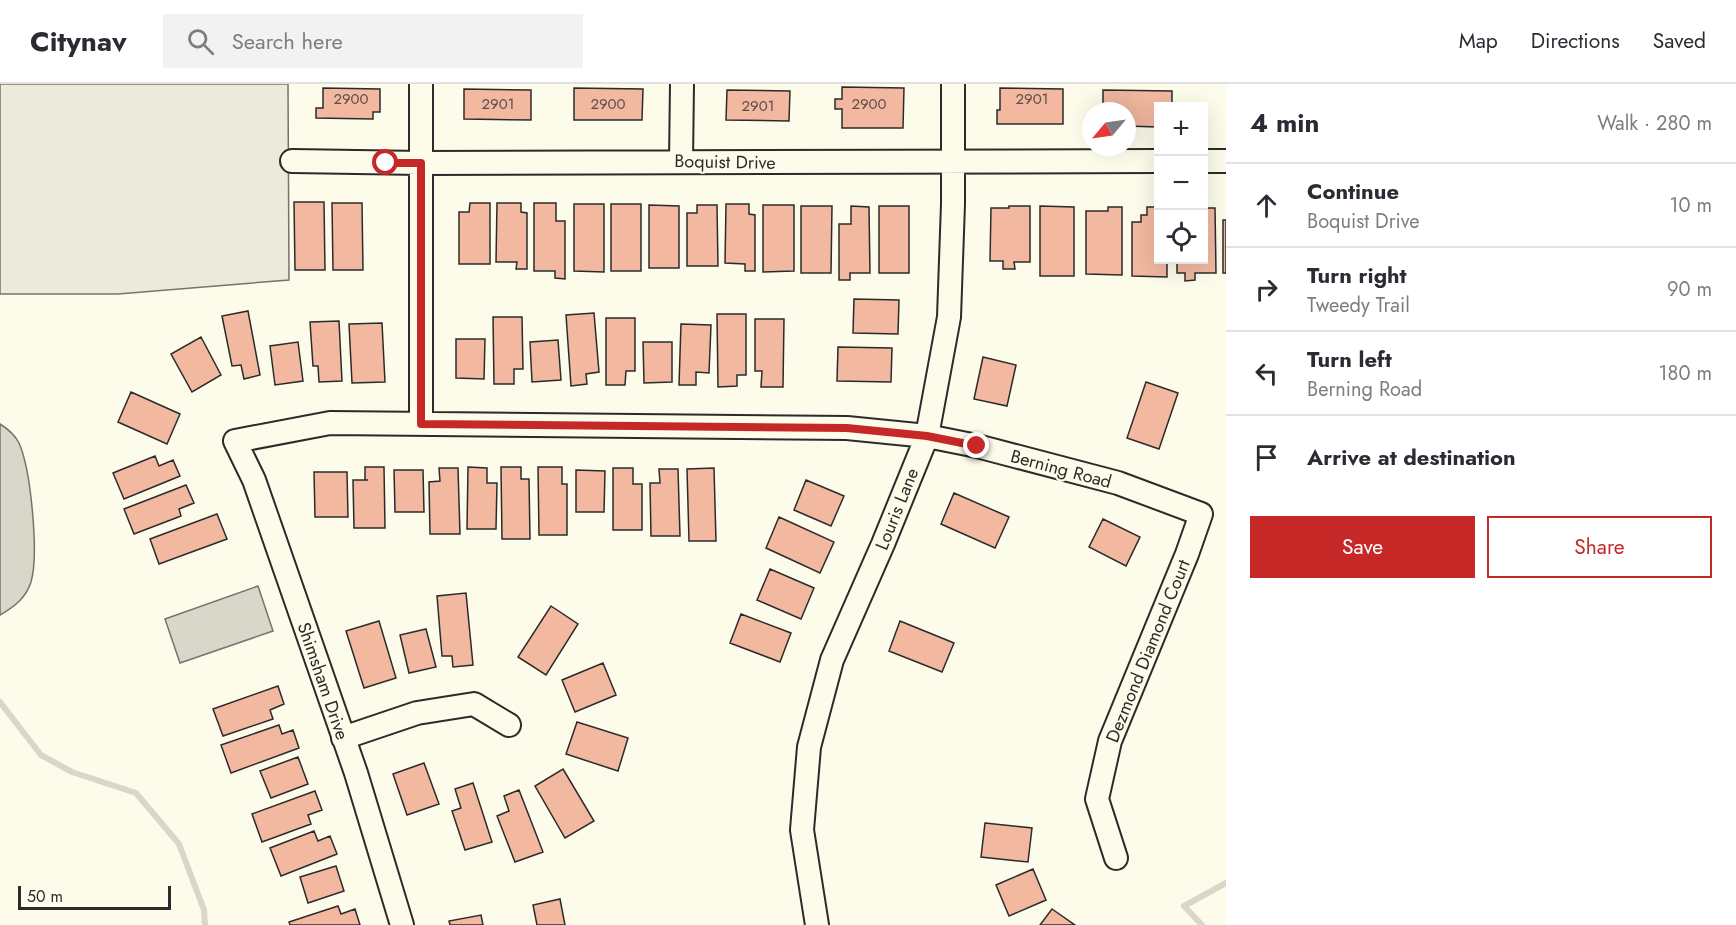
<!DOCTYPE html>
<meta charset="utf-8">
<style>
:root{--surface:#fff;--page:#f2f2f3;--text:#2b2b33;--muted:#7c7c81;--line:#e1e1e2;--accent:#c62828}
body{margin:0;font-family:Jost,sans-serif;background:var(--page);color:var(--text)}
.controls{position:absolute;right:18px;top:18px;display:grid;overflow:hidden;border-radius:0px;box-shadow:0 6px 24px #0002}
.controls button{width:54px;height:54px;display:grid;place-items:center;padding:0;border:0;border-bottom:2px solid var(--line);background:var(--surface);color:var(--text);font:30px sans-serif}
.compass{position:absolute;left:1082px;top:18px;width:54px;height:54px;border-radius:50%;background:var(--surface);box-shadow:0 6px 24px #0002;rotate:241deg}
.scale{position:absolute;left:18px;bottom:15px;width:153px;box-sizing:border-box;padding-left:6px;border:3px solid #2b2b2b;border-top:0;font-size:16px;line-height:21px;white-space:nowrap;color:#2b2b2b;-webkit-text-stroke:4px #fdfbea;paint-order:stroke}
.stop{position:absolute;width:18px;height:18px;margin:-14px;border:4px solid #c62828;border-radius:50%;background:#fff}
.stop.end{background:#c62828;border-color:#fff;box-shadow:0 2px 6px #0008}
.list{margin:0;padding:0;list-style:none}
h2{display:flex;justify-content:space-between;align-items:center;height:78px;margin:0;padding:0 24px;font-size:26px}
h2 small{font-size:20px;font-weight:400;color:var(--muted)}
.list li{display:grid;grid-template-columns:39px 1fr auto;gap:18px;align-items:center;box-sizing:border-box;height:84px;padding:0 24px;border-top:2px solid var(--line)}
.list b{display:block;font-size:22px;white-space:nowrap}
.list p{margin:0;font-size:20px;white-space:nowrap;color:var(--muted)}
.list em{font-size:20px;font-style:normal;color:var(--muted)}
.actions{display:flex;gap:12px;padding:18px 24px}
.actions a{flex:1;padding:14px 0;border:2px solid var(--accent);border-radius:0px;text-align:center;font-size:21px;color:var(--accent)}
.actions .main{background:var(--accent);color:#fff}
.icon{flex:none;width:33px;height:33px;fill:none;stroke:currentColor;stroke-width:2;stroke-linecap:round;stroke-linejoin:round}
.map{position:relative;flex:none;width:1226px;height:841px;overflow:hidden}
header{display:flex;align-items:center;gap:36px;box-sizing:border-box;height:84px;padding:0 30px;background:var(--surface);border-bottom:2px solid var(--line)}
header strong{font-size:28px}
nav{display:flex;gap:33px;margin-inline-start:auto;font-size:21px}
.search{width:420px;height:54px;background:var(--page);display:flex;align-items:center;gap:15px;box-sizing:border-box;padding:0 21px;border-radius:0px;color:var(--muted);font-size:22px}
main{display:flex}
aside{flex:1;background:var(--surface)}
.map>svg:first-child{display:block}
.green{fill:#ecebdb;stroke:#74746e;stroke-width:1.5}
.water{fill:#d8d7c9;stroke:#74746e;stroke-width:1.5}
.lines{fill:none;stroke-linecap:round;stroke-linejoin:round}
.stream{stroke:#d8d7c9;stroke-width:6}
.building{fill:#f2b8a0;stroke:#2b2b2b;stroke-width:1.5}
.minor-casing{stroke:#2b2b2b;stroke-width:26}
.minor{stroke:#fdfbea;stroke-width:22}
.route{stroke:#c62828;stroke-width:8}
.labels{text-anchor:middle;stroke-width:4.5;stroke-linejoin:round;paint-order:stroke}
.number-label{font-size:15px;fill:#5d4e48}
.street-label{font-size:18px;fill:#2b2b2b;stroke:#fdfbea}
</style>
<header>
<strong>Citynav</strong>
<div class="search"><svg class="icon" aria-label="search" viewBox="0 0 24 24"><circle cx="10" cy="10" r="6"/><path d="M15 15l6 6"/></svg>Search here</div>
<nav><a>Map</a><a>Directions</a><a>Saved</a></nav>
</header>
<main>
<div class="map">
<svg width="1226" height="841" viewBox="0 0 1226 841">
<rect width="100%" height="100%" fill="#fdfbea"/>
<path class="green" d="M0 0H288L289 196 118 210H0Z"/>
<path class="water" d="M0 340C8 345 15 351 19 359 31 386 39 470 31 498 26 514 14 523 0 531Z
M258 502 273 547 180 579 165 535Z"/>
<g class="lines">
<path class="stream" d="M0 618 41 671 72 688 136 709 179 760 204 826 205 841
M1202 841 1184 822 1226 799"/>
</g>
<path class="building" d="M842 3 904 4 903 44H842V25H835V15H842Z
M323 4 380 5V28H373V35L316 34V24H323Z
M574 4 643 5 642 36H574Z
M1000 4 1063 5V40H997V26H1000Z
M464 5 531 6V36L464 35Z
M727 6 790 7 789 37 726 36Z
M1103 6 1172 7V22H1158L1157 43 1127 42V27H1103Z
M294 118H324L325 186H295Z
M332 119H362L363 186H333Z
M470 119H490V180H459V128H469Z
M497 119H521V128L527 129V185H516L517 178H496Z
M534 119H556V137H565V195L555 194V187H534Z
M574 120H604V188L574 187Z
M611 120H641V187H611Z
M726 120H749V130L755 131V187H745V180L725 179Z
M649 121 679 122V184H649Z
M697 121H717L718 182H687V129H697Z
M763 121H794V187L763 188Z
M801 122H832L831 189H801Z
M851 122 869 123 870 189H850V196H839V140H851Z
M879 122H909V189H879Z
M1009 122H1030V178H1014L1015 185H1003V177H990L991 124H1009Z
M1040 122 1074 123V192H1040Z
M1108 123H1122V191L1086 190V127H1108Z
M1147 123H1158V176H1167V193L1132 192V138H1141V131H1147Z
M1204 124H1215L1216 189H1195V196L1185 197V189H1177V176H1204Z
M1223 136H1226V189H1223Z
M854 215 899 216 898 250 853 249Z
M248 227 260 291 244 295 241 281 232 282 222 232Z
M594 229 599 288 586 290 587 300 571 302 566 231Z
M717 230H746V291H737V302L718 303Z
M493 233H522L523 285H514V300H494Z
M606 234H635V287H626L625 301H606Z
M755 235H784L783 303H761L762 287H755Z
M339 237 342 297 319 298 318 282H313L310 238Z
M382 239 385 298 352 299 349 240Z
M681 240 711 241 709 289 696 288V301H679Z
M201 253 221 291 192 308 171 270Z
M456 255H485L484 295 456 294Z
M558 256 561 296 532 298 530 258Z
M298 258 303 297 275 301 270 262Z
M643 258H672V298L644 299Z
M838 263 892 264 891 298 837 297Z
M983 273 1016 281 1007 322 974 315Z
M1146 298 1178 309 1159 365 1127 354Z
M131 308 180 330 167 360 118 338Z
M155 372 159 382 173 376 180 392 124 415 113 389Z
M365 383H384L385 444H354L353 396H368H365Z
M468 383 487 384V399H497L496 445H467Z
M501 383H521V395H529L530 455H502Z
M538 383H562V400H567V451H539Z
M439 384H458L460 450H430L429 398 440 397Z
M613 384H633V400H642V446H613Z
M714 384 716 457H689L687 385Z
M659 385H678L680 452H651L650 399H660Z
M394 386H423L424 428H395Z
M576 386 605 387 604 428H576Z
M314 388H347L348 433H315Z
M806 396 844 412 831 442 794 426Z
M186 401 194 419 179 425 181 432 134 450 124 425Z
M954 409 1009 433 995 464 941 440Z
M217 430 227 455 159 480 150 455Z
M779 433 834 458 820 489 766 464Z
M1103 435 1140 453 1126 482 1089 463Z
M770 485 814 504 801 535 757 516Z
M466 509 473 581 453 583 452 572H442L437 512Z
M551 522 578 540 546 591 518 573Z
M741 530 791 549 780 578 730 559Z
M379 537 396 594 364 604 346 547Z
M900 537 954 559 942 588 889 567Z
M426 545 436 583 409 589 400 551Z
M603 579 616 611 575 628 562 596Z
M278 602 284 620 270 626 273 635 223 652 213 625Z
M577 638 628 654 618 687 566 670Z
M279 641 282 650 293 646 299 664 231 689 221 661Z
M298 673 308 700 271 714 260 687Z
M424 679 439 720 407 731 393 690Z
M563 685 594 737 565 754 535 702Z
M473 699 492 758 465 766 452 727 461 724 455 705Z
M519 706 543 768 515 778 497 732 509 727 504 712Z
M315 707 322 726 308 731 311 740 262 758 252 730Z
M985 739 1032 744 1028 778 981 773Z
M314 747 318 757 330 752 337 770 281 792 270 764Z
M336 782 344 807 308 819 300 793Z
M1033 785 1046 816 1009 832 996 801Z
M560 815 565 841H537L533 821Z
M338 822 341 830 355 825 360 841H290L289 838Z
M1052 825 1075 841H1040Z
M481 831 483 841H450L449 837Z"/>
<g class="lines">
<defs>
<path id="minor" d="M292 77 421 79 1158 77
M681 77 682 0
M1204 77H1226
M421 340V0
M343 654 417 629 474 620 509 641
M402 841 356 689 254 396 235 357 330 339 847 344 927 352 977 362 1118 399 1201 430 1187 470 1110 657 1097 715 1116 774
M817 841 802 746 809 663 832 576 883 460 927 352 949 233 953 120V0"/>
</defs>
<use href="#minor" class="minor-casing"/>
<use href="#minor" class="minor"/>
</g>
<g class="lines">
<path class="route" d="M386 79H421V340L847 344 927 352 977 362"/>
</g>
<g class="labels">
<g class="number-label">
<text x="351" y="20">2900</text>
<text x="1032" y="20">2901</text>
<text x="498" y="25">2901</text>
<text x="608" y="25">2900</text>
<text x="869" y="25">2900</text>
<text x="758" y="27">2901</text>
</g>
<g class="street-label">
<text transform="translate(725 78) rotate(1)" y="6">Boquist Drive</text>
<text transform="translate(1061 385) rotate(15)" y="6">Berning Road</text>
<text transform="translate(897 425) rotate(-68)" y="6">Louris Lane</text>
<text transform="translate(1148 567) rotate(-68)" y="6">Dezmond Diamond Court</text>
<text transform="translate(323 597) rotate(71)" y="6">Shimsham Drive</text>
</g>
</g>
</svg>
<div class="controls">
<button>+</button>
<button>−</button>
<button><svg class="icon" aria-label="locate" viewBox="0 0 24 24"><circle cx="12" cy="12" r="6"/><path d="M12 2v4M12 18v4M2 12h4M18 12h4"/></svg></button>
</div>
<svg class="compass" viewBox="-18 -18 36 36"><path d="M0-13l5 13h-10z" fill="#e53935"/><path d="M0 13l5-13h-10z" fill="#7c7c81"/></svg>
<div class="scale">50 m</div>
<div class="stop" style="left:386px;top:79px"></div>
<div class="stop end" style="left:977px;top:362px"></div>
</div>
<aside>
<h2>4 min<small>Walk · 280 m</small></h2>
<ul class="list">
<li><svg class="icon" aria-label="ahead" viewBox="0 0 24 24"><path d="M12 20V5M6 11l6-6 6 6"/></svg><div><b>Continue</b><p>Boquist Drive</p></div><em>10 m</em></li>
<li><svg class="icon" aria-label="right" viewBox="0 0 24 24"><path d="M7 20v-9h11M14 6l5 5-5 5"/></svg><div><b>Turn right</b><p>Tweedy Trail</p></div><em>90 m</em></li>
<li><svg class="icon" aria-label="left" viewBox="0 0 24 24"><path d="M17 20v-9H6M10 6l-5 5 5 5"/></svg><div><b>Turn left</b><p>Berning Road</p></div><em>180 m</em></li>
<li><svg class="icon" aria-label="arrive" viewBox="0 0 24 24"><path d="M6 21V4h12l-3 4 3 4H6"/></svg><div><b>Arrive at destination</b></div></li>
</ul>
<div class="actions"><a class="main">Save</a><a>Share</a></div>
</aside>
</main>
